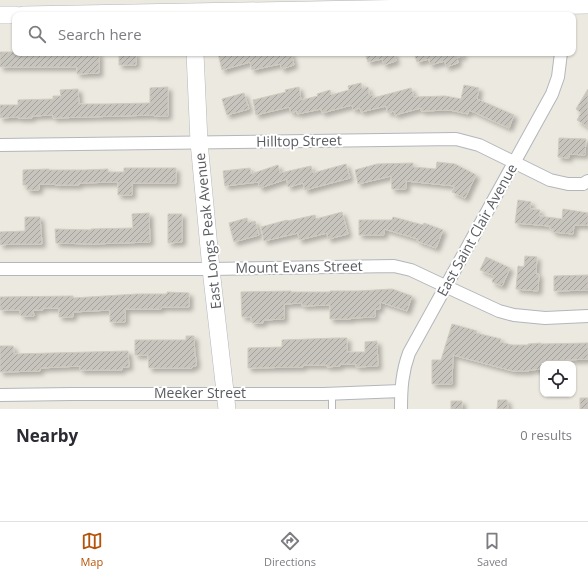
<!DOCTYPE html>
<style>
:root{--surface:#fff;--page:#f7f7f7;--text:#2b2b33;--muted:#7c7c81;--line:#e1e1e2;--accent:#b45309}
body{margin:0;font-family:"Open Sans",sans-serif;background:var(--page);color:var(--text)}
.controls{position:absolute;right:12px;bottom:12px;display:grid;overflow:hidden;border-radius:8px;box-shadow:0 1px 3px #0004}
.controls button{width:36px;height:36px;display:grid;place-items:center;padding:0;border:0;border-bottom:1px solid var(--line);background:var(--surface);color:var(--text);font:20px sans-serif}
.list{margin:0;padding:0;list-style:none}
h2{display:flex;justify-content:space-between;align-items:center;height:52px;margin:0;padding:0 16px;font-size:17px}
h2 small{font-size:13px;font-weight:400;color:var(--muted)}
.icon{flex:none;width:22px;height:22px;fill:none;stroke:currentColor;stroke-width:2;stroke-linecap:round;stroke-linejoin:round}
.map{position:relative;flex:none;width:588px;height:409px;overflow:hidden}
.search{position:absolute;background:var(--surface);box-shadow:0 1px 3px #0004;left:12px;right:12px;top:12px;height:44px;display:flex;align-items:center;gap:10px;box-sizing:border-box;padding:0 14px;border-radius:8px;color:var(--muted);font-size:15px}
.sheet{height:112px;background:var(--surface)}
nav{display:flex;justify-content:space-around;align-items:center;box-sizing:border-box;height:56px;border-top:1px solid var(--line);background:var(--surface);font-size:11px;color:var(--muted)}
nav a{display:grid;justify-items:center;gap:2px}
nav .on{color:var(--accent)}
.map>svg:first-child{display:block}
.building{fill:url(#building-hatch);stroke:#d0cbbf;filter:url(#shadow)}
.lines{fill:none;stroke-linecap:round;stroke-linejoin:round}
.lane-casing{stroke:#b3b6bb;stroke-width:8}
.street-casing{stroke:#b3b6bb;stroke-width:14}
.secondary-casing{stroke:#b4b7bd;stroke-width:18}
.lane{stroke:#fff;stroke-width:6}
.street{stroke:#fff;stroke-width:12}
.secondary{stroke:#fff;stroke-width:17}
.labels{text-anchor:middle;stroke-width:4;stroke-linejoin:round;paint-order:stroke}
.street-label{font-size:14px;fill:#595c61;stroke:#fff}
</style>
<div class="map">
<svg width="588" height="409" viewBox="0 0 588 409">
<defs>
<pattern id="building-hatch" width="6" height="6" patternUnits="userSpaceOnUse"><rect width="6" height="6" fill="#c6c4bd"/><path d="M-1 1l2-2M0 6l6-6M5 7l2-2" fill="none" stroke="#a4a29d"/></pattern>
<filter id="shadow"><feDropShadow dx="3.5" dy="3.5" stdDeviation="2" flood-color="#0004"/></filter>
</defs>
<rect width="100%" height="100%" fill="#ece9e0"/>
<path class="building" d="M0 52H15V53H99V73L77 74V67H0Z
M119 53H136V65H119Z
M218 53H291L294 65 282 69 280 64 252 70 250 62 222 70Z
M365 53H394L396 61 384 65 382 59 368 62Z
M414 53H463V56L457 57 458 63 446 67 445 61 430 65 429 59 417 62Z
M361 83 362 89 368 87 369 95 372 94 373 98 411 88 414 97 445 96 461 99 464 85 479 88 477 99 514 115 509 128 469 110 468 114 450 110 421 111V108L395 115 394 111 388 113 386 106 361 112 360 108 353 110 352 105 322 113 321 109 297 114V111L291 113 289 107 256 115 253 100 286 92 285 90 299 87 301 100 318 96 317 94 330 90 331 95 349 90 348 86Z
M168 87V116H154V115L53 118V115L32 116V118H18V117L0 118V105H18V100L53 99V96H61L60 90 78 89 79 104H106L150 103V88Z
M588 89V127L577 120 581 113 576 109Z
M244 93 249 109 227 115 222 99Z
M559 138 586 139 585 155 569 154V158L558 157Z
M437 162 455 164 476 175 465 198 452 192 455 186 406 181V189H392L391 176 358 184 355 170 377 164 413 163V167L436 169Z
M346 164 350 178 305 190 303 183 288 187 287 179 260 188 258 182 225 186 223 171 250 168 251 174 278 165 280 173 311 166 313 173Z
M124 168H176V183H132V195H118V182L79 183V185H55V184H39V190H27V185H23V170L49 169V170H85L108 169V172H124Z
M518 200 531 202 530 209 540 210 539 216 562 219 563 209 588 213V225H574L573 234 553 232V229H550V226L515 223Z
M342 212 348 234 328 239 327 233 299 240 298 233 264 241 261 227 287 220 288 221 315 215 316 219Z
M149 213 150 242 92 244 56 243 55 229 91 230V229L133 228 132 214Z
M168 214H182V242L168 243Z
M25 217H40L42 244H13L0 245V232L25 231Z
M393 217 423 225 424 223 443 230 436 248 417 241 418 239 384 229V235H359V220H392Z
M247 218 248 223 255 221 259 235 234 242 229 223Z
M525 256 537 257 536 274H539L538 291 516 289 518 266 524 267Z
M486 257 510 268 502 286 492 282 494 276 480 270Z
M588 275V290L554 291V276Z
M392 289 412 296 407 311 380 302V309H375V317L351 318V319H330V305L302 306V303L284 304V319L263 320V323H252L251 317H242L241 292 291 291V292H330V291H358Z
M167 292 189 293V307H161V309H125V322H110V310L73 312V317H59V308H43V310H33L34 316H21L20 310H0V297L73 296V298L137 294H167Z
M452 324 477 331 476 333 501 339 500 342 512 345H528V344L541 343V344L588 343V359L545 361V364H543V369L529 370V371H513L453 355 452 384H432V360H441Z
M186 336H194L195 357H196V366H192V368H149L148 355H135V340H186Z
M337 338H347V352H365V342L377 341 378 366 356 367V364H340V366L327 367V365H303V367L248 368V348L282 347V340Z
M0 346H13L14 354 128 351 129 367H122V370H80V366L40 368V371L0 372Z
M580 398H588V409H580Z
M498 400H507L508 409H497Z
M451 401H462V409H451Z"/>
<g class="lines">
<defs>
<path id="lane" d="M332 394V409"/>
<path id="street" d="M0 145 456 139 479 145 550 180 568 184H583L588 181
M0 269H211L394 266 411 270 445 286 499 311 514 315 545 318 588 316
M0 395 72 394H324L401 391
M401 409C401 389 402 372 409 353L552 94 558 77 561 53"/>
<path id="secondary" d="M0 15H15
M23 15 588 5
M195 53 199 142 211 269 227 409"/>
</defs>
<use href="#lane" class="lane-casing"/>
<use href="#street" class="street-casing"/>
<use href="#secondary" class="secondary-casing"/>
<use href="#lane" class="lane"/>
<use href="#street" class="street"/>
<use href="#secondary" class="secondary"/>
</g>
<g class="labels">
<g class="street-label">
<text transform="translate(299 141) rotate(-1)" y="5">Hilltop Street</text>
<text transform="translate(477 230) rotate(-61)" y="5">East Saint Clair Avenue</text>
<text transform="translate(208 231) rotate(-96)" y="5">East Longs Peak Avenue</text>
<text transform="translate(299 267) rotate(-1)" y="5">Mount Evans Street</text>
<text x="200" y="398">Meeker Street</text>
</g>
</g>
</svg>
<div class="controls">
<button><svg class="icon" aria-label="locate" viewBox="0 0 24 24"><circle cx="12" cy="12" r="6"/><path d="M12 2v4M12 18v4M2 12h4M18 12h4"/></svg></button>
</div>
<div class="search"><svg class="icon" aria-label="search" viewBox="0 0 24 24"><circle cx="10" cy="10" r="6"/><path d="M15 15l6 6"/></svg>Search here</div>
</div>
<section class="sheet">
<h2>Nearby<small>0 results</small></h2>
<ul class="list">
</ul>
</section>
<nav>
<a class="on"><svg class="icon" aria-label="map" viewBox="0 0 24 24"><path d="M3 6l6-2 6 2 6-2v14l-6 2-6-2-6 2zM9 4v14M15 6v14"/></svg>Map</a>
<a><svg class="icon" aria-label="directions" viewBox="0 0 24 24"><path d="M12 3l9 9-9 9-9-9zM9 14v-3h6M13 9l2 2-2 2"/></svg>Directions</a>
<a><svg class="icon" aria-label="saved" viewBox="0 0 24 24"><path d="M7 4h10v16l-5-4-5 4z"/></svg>Saved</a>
</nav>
